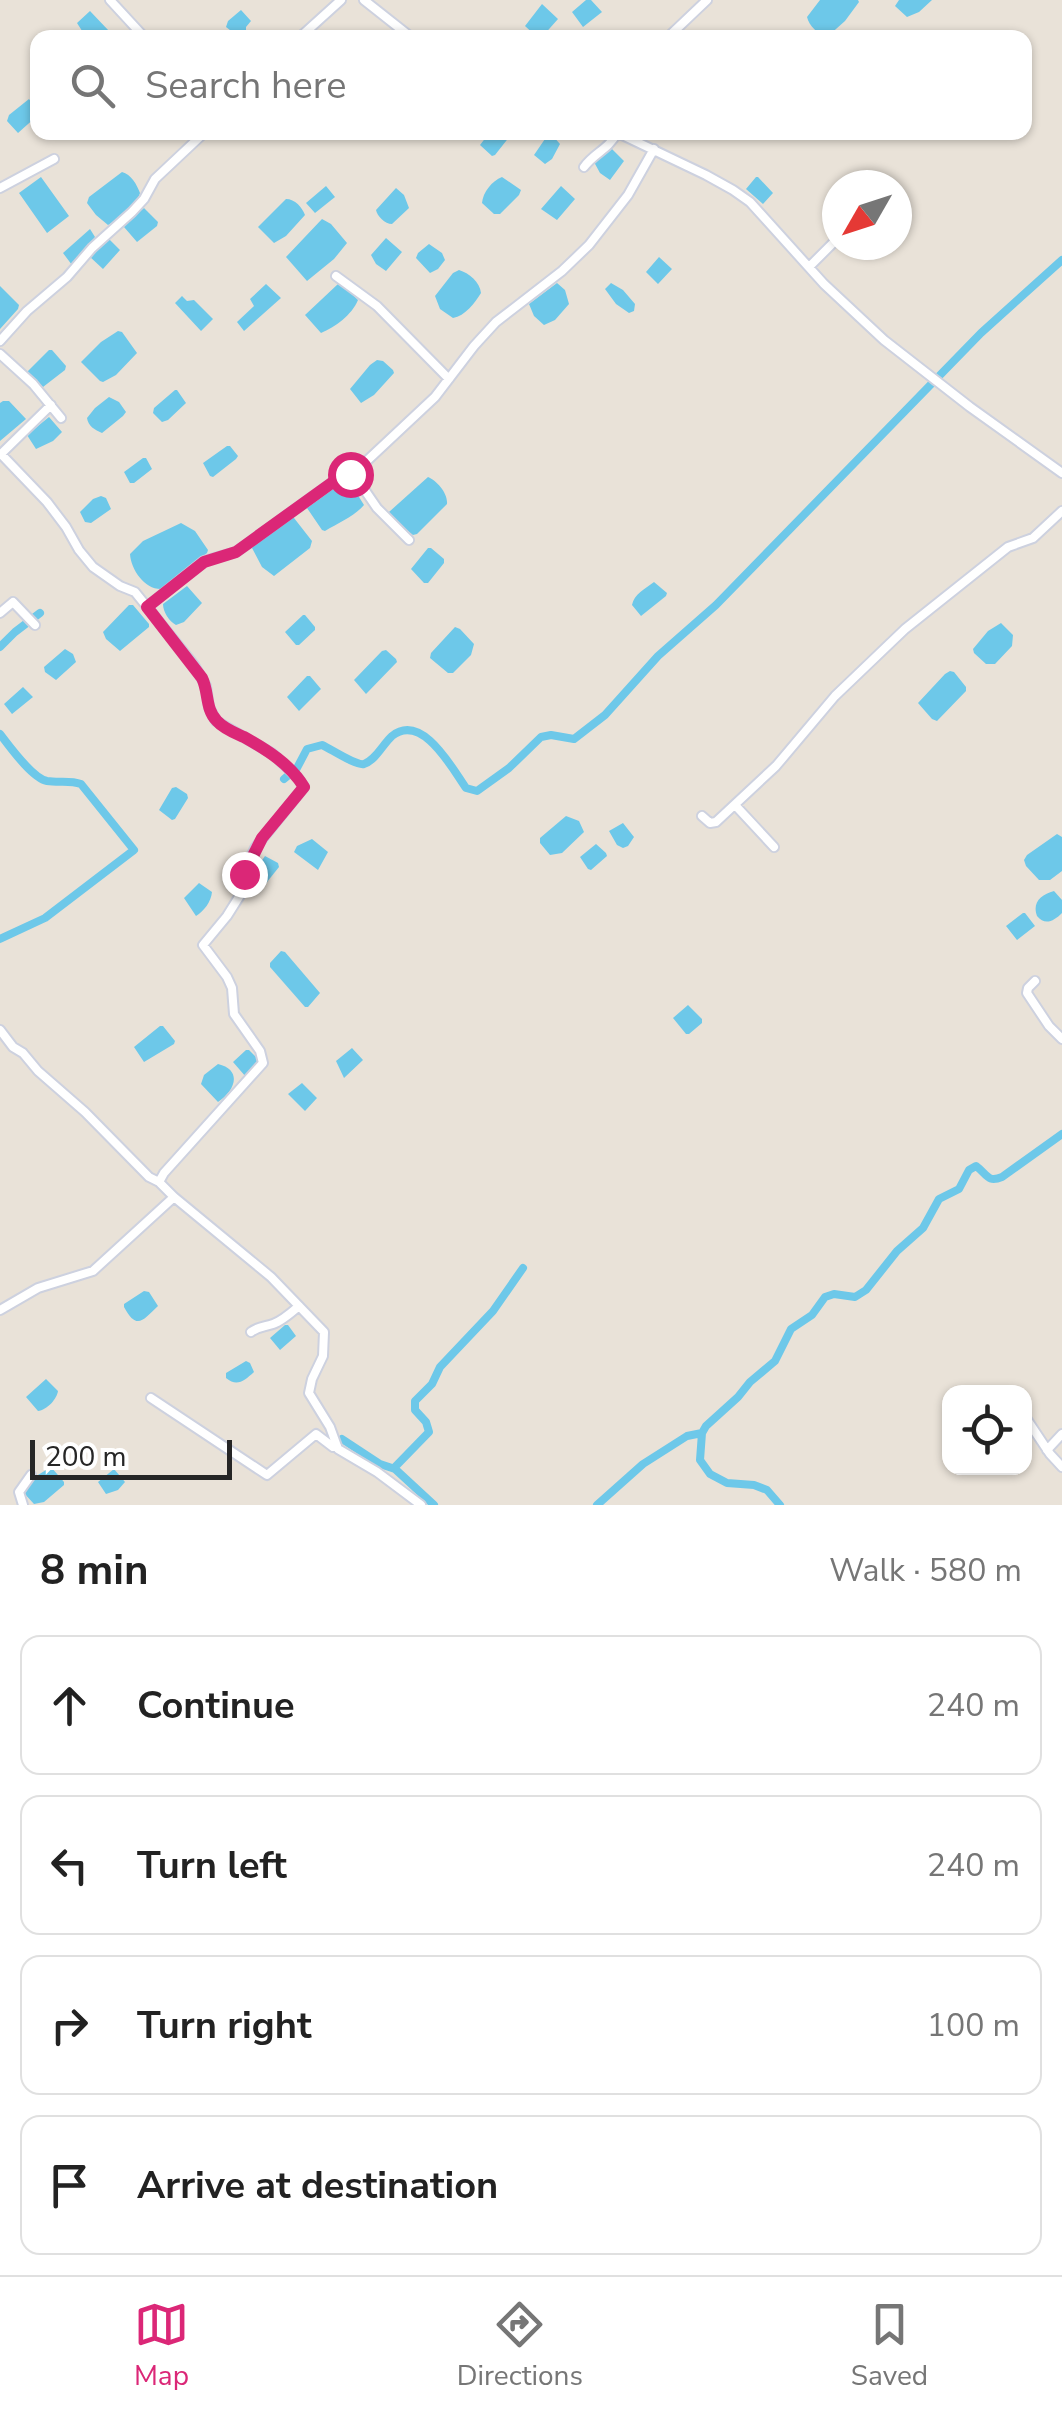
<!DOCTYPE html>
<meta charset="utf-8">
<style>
:root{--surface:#fff;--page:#f6f6f6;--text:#222;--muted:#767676;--line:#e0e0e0;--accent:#db2777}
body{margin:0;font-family:"Nunito Sans",sans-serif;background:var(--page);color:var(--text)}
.controls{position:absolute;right:30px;bottom:30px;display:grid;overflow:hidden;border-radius:20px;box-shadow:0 2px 8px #0004}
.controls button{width:90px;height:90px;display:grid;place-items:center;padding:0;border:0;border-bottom:2px solid var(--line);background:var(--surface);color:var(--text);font:50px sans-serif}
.compass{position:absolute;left:822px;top:170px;width:90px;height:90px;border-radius:50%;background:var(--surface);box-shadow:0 2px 8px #0004;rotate:231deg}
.scale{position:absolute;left:30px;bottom:25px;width:202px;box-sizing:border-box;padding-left:10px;border:5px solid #262626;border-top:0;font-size:28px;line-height:35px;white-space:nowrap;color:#262626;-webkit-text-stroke:8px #fff;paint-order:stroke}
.stop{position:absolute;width:30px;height:30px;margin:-22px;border:8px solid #db2777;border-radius:50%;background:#fff}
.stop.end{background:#db2777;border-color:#fff;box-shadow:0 2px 10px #0008}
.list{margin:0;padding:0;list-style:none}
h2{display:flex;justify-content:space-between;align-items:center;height:130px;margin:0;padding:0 40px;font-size:42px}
h2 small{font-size:32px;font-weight:400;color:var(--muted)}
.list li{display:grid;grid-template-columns:65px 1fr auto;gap:30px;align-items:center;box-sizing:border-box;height:140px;margin:0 20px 20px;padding:0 20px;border:2px solid var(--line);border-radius:20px}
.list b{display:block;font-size:38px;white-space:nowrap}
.list em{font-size:32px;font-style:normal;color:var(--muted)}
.icon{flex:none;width:55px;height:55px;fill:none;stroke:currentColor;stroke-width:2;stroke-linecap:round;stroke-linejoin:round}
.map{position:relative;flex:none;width:1062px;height:1505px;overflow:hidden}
.search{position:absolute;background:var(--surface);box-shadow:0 2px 8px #0004;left:30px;right:30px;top:30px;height:110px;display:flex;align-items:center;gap:25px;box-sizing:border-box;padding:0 35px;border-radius:20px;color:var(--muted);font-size:38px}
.sheet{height:770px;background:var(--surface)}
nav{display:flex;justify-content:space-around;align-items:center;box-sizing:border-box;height:140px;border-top:2px solid var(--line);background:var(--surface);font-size:28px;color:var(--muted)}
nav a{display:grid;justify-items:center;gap:5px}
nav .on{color:var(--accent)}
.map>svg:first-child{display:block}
.water{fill:#6dc8e9}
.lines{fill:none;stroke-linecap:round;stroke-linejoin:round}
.canal{stroke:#6dc8e9;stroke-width:8}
.street-casing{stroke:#cdd1df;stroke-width:12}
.street{stroke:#fff;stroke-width:8}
.route{stroke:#db2777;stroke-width:12}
</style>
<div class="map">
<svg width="1062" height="1505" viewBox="0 0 1062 1505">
<rect width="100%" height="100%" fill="#e9e2d8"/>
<path class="water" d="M586 0H591L602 12 583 27 572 12Z
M820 0H858L859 2 845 21 827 37C818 34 809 26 807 17Z
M899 0H932L919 12 907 17 895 6Z
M542 4 558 19 542 37H537L525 26Z
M241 10 251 21 246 27V37H239L226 27 228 21Z
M90 11 109 31 110 33 105 37H86L77 23Z
M29 99 37 110V116L18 133 7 121 9 115Z
M490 132 508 133 510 136 495 155 492 156 480 145Z
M552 135 560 144 552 159 545 164 534 155 547 136Z
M611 148 624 161 610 180 600 173 594 162Z
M122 172C131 174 137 185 140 193 136 206 120 218 108 225L96 215 87 203 89 197Z
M41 177 69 216 47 233 19 193Z
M502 177 521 190 519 195 500 214H494L482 203C483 192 492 181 502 177Z
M756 177H758L773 193 763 204 746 189Z
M326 186 335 197 315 213 306 203Z
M561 186 575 199 557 220 541 209Z
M396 188 404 195 409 208 392 224C385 224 377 216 376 210Z
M286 199C295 199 302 207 305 215L286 236 274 243 258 227Z
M144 208 158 222 157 226 137 242 124 227V224Z
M322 219 331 224 347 243 334 259 307 281 286 257Z
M90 229 95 237 72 265 63 253Z
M107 237 120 250 103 269 89 256Z
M386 238 402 252 386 271 376 264 371 255Z
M429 244 442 253 445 260 438 269 430 273 416 258 418 253Z
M659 257 672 269 658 284 646 272Z
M459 270C469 273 480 282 481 293 475 303 465 316 453 318L440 309 435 296 453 273Z
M557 283 565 290 569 304 555 320 544 325 534 316 529 304Z
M611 283 623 290 635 304 634 311 629 313 616 304 605 289Z
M266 284 281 298 244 331 237 322 254 306 250 299Z
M338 284 345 287 358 300C352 315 335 327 321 333L305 315Z
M0 286 19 305 18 309 0 329Z
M182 296 187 301 194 300 213 319 201 331 175 303Z
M118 331 122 332 137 353 116 375 103 382 100 381 81 362 101 342Z
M49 350H52L66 366 65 370 43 387 27 372Z
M377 360 383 361 393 370 394 373 374 395 361 403 350 389 370 365Z
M175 390H177L186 403 168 420 162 422 153 413 154 408Z
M109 397 119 402 126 412 123 416 102 433C95 430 88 426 87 418L95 408Z
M3 401H9L26 419 0 441V403Z
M49 417 62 432 53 441 36 449 27 435Z
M227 446H230L238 456 236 459 213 477 210 476 203 463Z
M143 458H146L152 469 134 483H130L124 472Z
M428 477C437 481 448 493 447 504L417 534 413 535 390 517 389 512Z
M344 481H349L364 505C355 516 338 523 325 531L322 530 307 508Z
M101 496 106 498 111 509 91 523 85 522 80 512 93 499Z
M290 518H294L312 541 310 548 274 576 262 567 252 548 255 543Z
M181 523 195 531 208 550 207 553 162 589C145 590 131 570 130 554L143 541Z
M428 548H431L444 559V563L428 583H424L411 569Z
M654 582 667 593 666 596 641 616 632 605C634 594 645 589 654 582Z
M187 586 202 603 184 622 176 625C169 621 163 612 163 604Z
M129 605H133L149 624V627L120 651 106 639 103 632Z
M303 615H305L315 627V630L299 645H296L285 632Z
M1001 623 1013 635 1012 646 995 664H986L974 653 973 649 988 631Z
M455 627 460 629 474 644 471 655 453 673H448L430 658 431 653Z
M65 649 73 654 76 662 56 680 45 672 44 667Z
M386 650 396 659 397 662 366 694 354 680 382 651Z
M950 671 954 672 966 687V691L937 721 932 719 918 703 945 674Z
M307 676H310L321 689 299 711 287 697Z
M23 687 33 697 12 714 4 704Z
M176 787 187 794 188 798 175 819 172 820 159 810 172 788Z
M566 816 579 821 584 832 562 853 550 855 540 843V838Z
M623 823 634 837 628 846 623 848 617 845 609 831Z
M1057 834 1062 837V871L1050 880H1039L1026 866 1024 860 1027 855Z
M312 839 328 852 318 870 294 852 297 846Z
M596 844 606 853 607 856 591 870 588 869 580 857Z
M265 856 278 863 279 867 263 887 250 878Z
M199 883 212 892C211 902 204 911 196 916L184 898Z
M1054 891 1062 900V913C1054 921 1045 926 1037 916 1032 902 1041 895 1054 891Z
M1023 913H1025L1035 926 1017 940 1006 926Z
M281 951 285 952 320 993 308 1007H305L270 967V963Z
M688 1005 702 1019V1023L689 1034H686L673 1018Z
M160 1026H163L175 1041 174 1044 144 1062 134 1047Z
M352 1048 363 1060 344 1078 336 1061Z
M246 1050H249L259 1060 258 1064 246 1077 233 1062Z
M218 1064C243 1070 235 1091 218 1102L201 1084 204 1075Z
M302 1083 317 1098 305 1111 288 1094Z
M144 1291 149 1292 158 1306C143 1320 137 1331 124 1307V1304Z
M285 1325H288L296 1336 280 1350 270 1338Z
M246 1361 250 1363 254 1372C244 1381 237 1387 226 1378V1373Z
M46 1379 58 1391C57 1399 47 1410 38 1411L26 1397Z
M51 1467 64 1482V1485L44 1502 34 1504 23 1492 33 1478Z
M114 1469 125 1482 118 1490 106 1494 98 1482Z"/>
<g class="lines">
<path class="canal" d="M0 647 15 632 40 613
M0 734C10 747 32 778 47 781 59 783 70 780 81 784L134 850 45 918 0 939
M284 779 297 768 307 749 322 745C331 749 356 766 364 764 376 760 383 744 392 736 422 712 452 768 466 788L477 791 509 768 541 737 551 735 574 739 605 715 658 656 716 605 981 333 1062 260
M342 1439 380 1464 395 1469
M434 1505 394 1468 429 1432 426 1422 415 1410V1401L432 1384 440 1367 493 1311 523 1268
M597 1505 643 1464 687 1436 702 1433
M780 1505 767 1490 754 1485 727 1483 710 1474 700 1460 702 1433 706 1426 738 1397 750 1382 775 1361 791 1329 812 1315 825 1297 834 1294 855 1297 866 1290 897 1251 923 1228 939 1199 959 1189 969 1170 976 1166C987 1174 987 1183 1002 1177L1062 1134"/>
<defs>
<path id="street" d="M110 0 145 38
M364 0 412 38
M299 38 341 0
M667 38 707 0
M616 132 706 175 733 190 750 202 824 284 884 340 970 407 1062 473
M584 167C595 152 608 150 617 133
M0 188 54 159
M809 267 837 239
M336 276 377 306 449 379
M0 341 27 311 67 277 92 248 132 212 144 199 155 179 205 132
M0 354 33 384 61 418
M51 405 1 454 47 502 66 527 79 550 93 567 120 586 135 592 194 665 206 686 209 707 216 721 273 754 298 778 304 787 255 848 243 874 244 889 227 916 203 945 227 977 232 988 234 1014 260 1051 263 1063 164 1173 159 1182 174 1197 271 1277 324 1332 323 1356 312 1379 309 1393 330 1427 338 1449 377 1472 421 1505
M353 473 377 508 409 540
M147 607 204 561 236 552 333 482 356 471 435 397 474 346 496 322 562 271 589 245 628 195 654 149
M0 613 13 602 35 625
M735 805 774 847
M702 816 710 823 716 822 776 766 835 696 905 629 1008 547 1033 538 1062 511
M1035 981 1028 988 1027 993 1049 1026 1062 1039
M0 1030 13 1047 23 1053 38 1071 85 1112 149 1177 159 1182
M0 1310 38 1288 93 1271 174 1197
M251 1332C259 1326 264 1327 273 1324 282 1321 291 1313 299 1306
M151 1398 267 1475 316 1434 333 1447 337 1446
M1024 1415 1050 1454 1062 1467
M1047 1450 1062 1434
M23 1505 19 1492 31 1475"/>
</defs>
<use href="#street" class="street-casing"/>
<use href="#street" class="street"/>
</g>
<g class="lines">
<path class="route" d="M244 874 262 838 304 787C290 764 267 750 244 737 235 733 224 729 217 721 205 709 209 692 202 678L147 607 204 562 236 552 333 482 350 474"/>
</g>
</svg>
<div class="controls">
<button><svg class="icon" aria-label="locate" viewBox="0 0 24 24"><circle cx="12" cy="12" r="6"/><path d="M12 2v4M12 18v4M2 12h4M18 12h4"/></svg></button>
</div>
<svg class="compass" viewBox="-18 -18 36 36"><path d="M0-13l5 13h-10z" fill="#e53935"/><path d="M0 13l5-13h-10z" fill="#767676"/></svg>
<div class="scale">200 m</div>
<div class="stop" style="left:350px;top:474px"></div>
<div class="stop end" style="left:244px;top:874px"></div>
<div class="search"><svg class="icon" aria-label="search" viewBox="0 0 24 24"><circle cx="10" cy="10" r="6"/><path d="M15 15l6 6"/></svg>Search here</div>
</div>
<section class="sheet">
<h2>8 min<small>Walk · 580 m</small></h2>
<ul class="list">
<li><svg class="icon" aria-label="ahead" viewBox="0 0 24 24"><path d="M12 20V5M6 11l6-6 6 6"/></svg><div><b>Continue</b></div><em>240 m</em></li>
<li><svg class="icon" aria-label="left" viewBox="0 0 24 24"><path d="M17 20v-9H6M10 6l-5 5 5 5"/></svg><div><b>Turn left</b></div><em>240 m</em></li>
<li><svg class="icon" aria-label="right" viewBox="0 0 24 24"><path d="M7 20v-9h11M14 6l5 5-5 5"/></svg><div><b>Turn right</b></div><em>100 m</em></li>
<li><svg class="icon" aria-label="arrive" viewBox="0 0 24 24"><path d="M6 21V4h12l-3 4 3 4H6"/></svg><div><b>Arrive at destination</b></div></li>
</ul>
</section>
<nav>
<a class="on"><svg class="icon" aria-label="map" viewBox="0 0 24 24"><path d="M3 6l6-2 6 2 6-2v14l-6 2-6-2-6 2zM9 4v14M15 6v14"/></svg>Map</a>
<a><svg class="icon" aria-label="directions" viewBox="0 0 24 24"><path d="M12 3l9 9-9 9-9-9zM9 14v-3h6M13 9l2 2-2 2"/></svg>Directions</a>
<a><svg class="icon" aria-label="saved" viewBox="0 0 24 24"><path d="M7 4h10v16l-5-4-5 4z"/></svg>Saved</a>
</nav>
